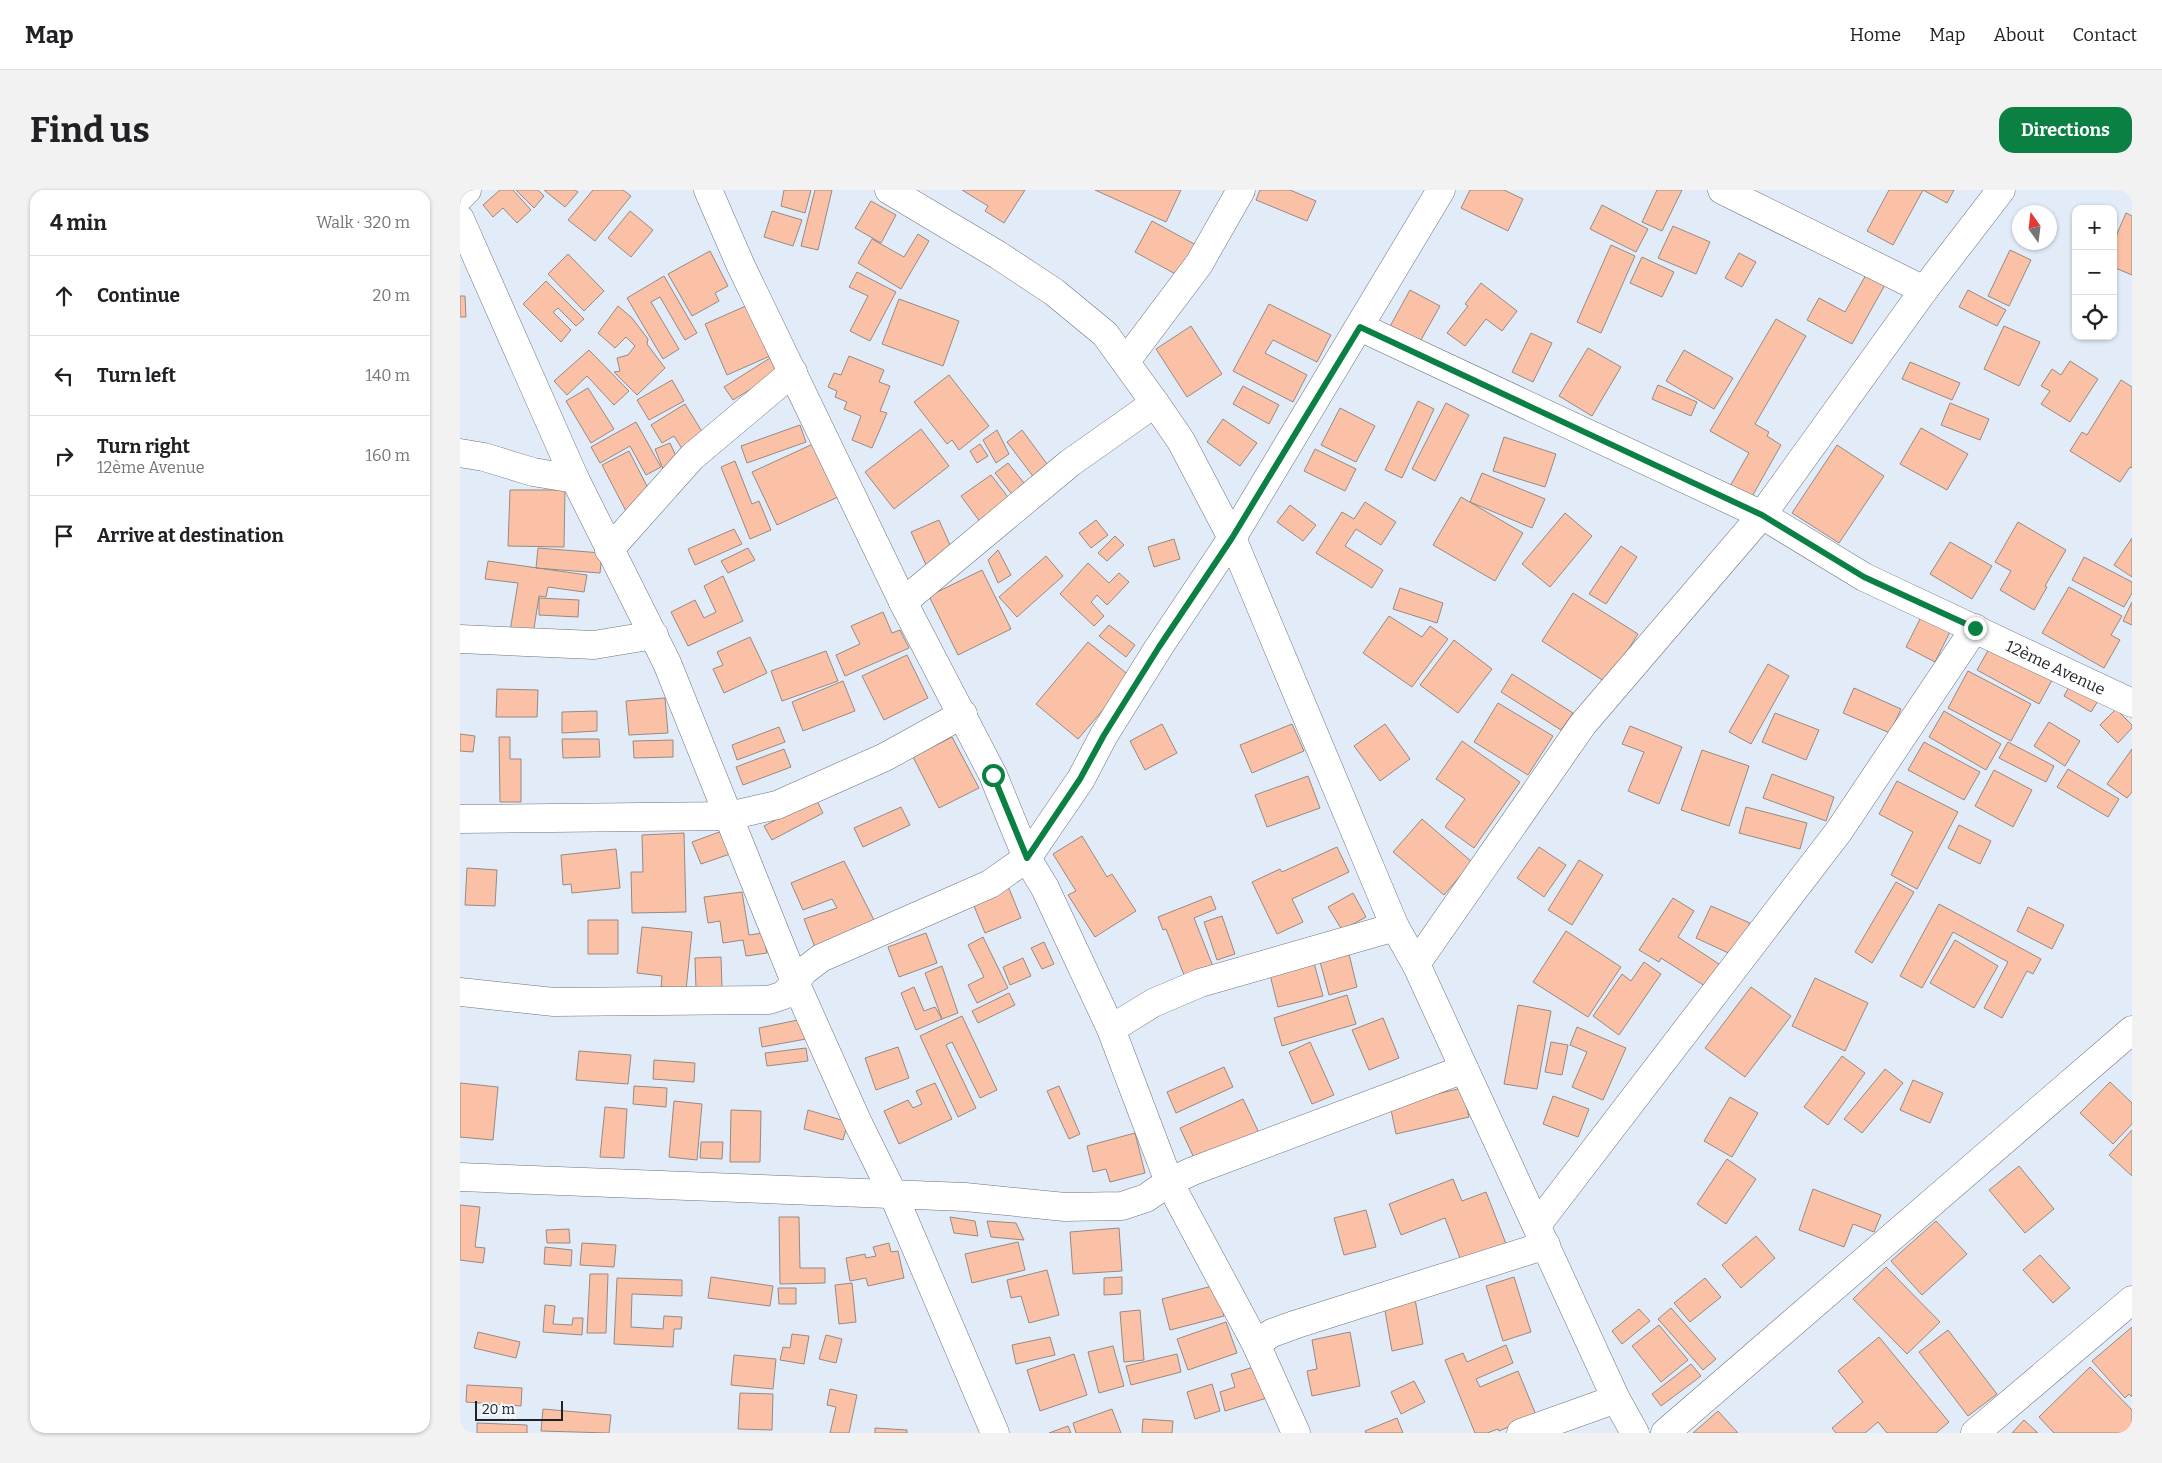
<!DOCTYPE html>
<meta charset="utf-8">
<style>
:root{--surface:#fff;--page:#f2f2f2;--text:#202124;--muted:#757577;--line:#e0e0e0;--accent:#0b8043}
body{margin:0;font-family:Bitter,serif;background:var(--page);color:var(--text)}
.controls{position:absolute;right:15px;top:15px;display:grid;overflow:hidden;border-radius:10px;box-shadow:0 1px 4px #0004}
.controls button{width:45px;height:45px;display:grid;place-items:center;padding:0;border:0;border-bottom:1px solid var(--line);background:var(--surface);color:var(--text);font:25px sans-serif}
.compass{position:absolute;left:1552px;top:15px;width:45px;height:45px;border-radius:50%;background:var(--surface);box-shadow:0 1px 4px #0004;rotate:346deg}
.scale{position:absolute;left:15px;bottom:12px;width:88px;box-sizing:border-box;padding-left:5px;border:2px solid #1e2126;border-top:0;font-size:14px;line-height:18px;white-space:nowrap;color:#1e2126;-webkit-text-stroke:4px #f4f8fd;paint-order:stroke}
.stop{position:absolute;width:15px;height:15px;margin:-11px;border:4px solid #0b8043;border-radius:50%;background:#fff}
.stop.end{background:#0b8043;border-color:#fff;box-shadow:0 1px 5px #0008}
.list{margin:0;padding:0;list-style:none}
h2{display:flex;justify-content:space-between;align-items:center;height:65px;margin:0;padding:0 20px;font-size:21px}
h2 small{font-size:16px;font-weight:400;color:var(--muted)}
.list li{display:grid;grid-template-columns:32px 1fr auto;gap:15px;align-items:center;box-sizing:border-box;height:80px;padding:0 20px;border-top:1px solid var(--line)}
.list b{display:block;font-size:19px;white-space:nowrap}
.list p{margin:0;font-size:16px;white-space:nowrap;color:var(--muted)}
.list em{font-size:16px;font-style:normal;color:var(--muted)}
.icon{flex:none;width:28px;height:28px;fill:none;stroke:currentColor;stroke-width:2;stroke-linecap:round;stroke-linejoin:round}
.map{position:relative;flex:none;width:1672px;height:1243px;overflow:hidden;border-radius:15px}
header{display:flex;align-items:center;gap:30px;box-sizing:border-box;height:70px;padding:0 25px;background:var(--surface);border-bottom:1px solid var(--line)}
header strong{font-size:24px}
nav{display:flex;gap:28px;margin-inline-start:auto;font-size:18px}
.intro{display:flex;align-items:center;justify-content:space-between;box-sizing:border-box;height:120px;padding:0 30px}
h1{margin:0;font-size:35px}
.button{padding:12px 22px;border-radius:15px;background:var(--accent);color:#fff;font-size:18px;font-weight:700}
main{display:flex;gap:30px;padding:0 30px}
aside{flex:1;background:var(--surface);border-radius:15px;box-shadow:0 1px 4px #0004}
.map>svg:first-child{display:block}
.building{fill:#fbc1a6;stroke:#978983}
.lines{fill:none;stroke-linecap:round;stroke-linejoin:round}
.minor-casing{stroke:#6b737e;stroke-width:29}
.minor{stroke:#fff;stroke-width:28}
.route{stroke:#0b8043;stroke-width:6}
.labels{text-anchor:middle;stroke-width:4;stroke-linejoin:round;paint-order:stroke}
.street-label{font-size:16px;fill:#1e2126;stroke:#f4f8fd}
</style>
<header>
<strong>Map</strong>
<nav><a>Home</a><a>Map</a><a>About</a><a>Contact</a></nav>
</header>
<div class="intro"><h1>Find us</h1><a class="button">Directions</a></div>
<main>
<aside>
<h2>4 min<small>Walk · 320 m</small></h2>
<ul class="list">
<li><svg class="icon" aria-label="ahead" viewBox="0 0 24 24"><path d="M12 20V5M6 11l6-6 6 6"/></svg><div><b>Continue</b></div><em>20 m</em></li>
<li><svg class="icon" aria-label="left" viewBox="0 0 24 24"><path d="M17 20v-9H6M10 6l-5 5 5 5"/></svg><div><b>Turn left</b></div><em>140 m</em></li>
<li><svg class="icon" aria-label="right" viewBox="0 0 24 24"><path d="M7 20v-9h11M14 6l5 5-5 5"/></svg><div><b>Turn right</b><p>12ème Avenue</p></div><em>160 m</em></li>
<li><svg class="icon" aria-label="arrive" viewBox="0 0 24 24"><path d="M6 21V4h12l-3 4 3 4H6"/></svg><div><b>Arrive at destination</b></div></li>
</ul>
</aside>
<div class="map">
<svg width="1672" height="1243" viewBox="0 0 1672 1243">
<rect width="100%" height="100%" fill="#e2ecf8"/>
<path class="building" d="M40 0H53L71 20 57 33 43 18 33 27 23 15Z
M56 0H78L84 6 74 18Z
M84 0H115L118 2 105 17Z
M133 0H163L171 6 135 51 108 30Z
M324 0H351L345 23 321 16Z
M355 0H372L358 60 341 56Z
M502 0H565L544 33 525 21 528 16Z
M635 0H721L706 32Z
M800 0H830L856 11 847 31 796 10Z
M1010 0H1044L1063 9 1048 41 1001 18Z
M1197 0H1222L1202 41 1182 32Z
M1429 0H1494L1487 13 1463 0 1433 55 1407 41Z
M411 11 436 25 421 53 395 38Z
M1142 15 1188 39 1176 62 1130 39Z
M170 21 193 40 171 67 148 48Z
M312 21 342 30 333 56 304 47Z
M1666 23 1672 26V85L1653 77V53Z
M692 31 738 56 721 87 675 62Z
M1213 36 1250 52 1236 84 1198 68Z
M458 44 469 51 441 99 398 73 412 49 444 67Z
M1151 55 1175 66 1141 143 1117 132Z
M1550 60 1571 70 1549 116 1528 106Z
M250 61 268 96 255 103 259 111 232 126 208 84Z
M1279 63 1296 72 1282 97 1265 88Z
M108 64 144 101 124 121 88 84Z
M1182 67 1214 82 1202 107 1170 93Z
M397 82 436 102 410 151 390 141 408 106 389 97Z
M1407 83 1426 93 1392 154 1347 130 1359 108 1385 122Z
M204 86 237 143 225 150 200 107 191 112 219 159 203 169 167 108Z
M86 91 124 129 116 136 98 118 93 122 111 140 101 152 63 114Z
M1021 93 1057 121 1042 141 1026 129 1005 156 987 143 1008 116 1005 114Z
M950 100 980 116 957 157 928 140Z
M1508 100 1546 120 1537 136 1499 117Z
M0 106H5L6 127H0Z
M439 109 499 131 483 176 422 154Z
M809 114 871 145 857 172 813 150 805 163 847 185 833 212 773 181Z
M288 115 310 166 267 185 245 134Z
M158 116 172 128 188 149 187 154 205 178 177 205 154 182 160 181 157 168 168 165 175 156 166 147 155 158 138 143Z
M1316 129 1346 146 1295 234 1309 242 1307 246 1321 255 1290 310 1269 298 1289 263 1250 241Z
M731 136 762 184 727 207 696 159Z
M1544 136 1580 152 1559 196 1524 179Z
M1071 143 1092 153 1073 192 1052 182Z
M1128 158 1161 177 1132 226 1099 206Z
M129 160 169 201 154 215 127 186 107 205 94 191Z
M1224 160 1273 188 1254 219 1206 191Z
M318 163 327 177 273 210 264 197Z
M389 166 424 180 419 192 430 196 420 221 427 223 412 258 392 250 401 226 384 219 387 212 375 207 377 201 368 197 374 183 381 185Z
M1610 171 1638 189 1610 232 1581 214 1590 201 1581 196 1592 179 1601 185Z
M1450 172 1500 193 1492 210 1442 189Z
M489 185 529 236 499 260 492 250 487 254 454 212Z
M212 190 224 211 189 230 177 210Z
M1661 190 1672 197V278L1670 277 1660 292 1610 261 1622 242 1627 245Z
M1198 195 1237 212 1231 226 1192 209Z
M783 196 819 215 809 234 773 214Z
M128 198 154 239 131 253 106 211Z
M958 211 974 219 942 288 925 280Z
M986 213 1009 225 975 291 952 279Z
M1490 213 1529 229 1520 250 1481 235Z
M225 214 246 248 224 262 214 246 202 253 191 235Z
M880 218 915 236 896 272 861 255Z
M763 229 797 253 780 276 747 252Z
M176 232 201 277 186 285 170 256 140 273 131 257Z
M340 235 346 252 287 273 281 256Z
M1461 238 1508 264 1487 300 1440 274Z
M461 239 489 276 434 319 405 282Z
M537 240 549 264 536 273 523 250Z
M562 240 590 278 575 289 547 252Z
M1044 247 1096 264 1085 297 1033 281Z
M210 253 219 273 203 279 195 259Z
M353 254 378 307 317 335 292 282Z
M520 254 528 266 517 273 510 261Z
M1377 255 1424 286 1379 353 1332 323Z
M855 259 896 279 885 301 844 281Z
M169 261 191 304 168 325 142 275Z
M275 271 292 314 299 311 311 340 290 349 261 277Z
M548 273 568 298 555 308 535 283Z
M1022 283 1085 309 1072 338 1010 312Z
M531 285 551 311 521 333 501 306Z
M50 300H105L104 357 48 356Z
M1001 307 1063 343 1035 391 973 355Z
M905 312 936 332 921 355 896 339 885 356 923 380 912 398 856 363 882 322 894 329Z
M830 315 856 335 843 351 817 332Z
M1105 323 1132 346 1090 397 1062 374Z
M479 330 494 364 467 377 451 342Z
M636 330 648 345 631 358 619 343Z
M1558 332 1606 360 1585 396 1587 397 1574 420 1540 400 1551 381 1535 372Z
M274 339 282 354 235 375 228 359Z
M655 346 664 355 647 371 638 363Z
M1672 348V387L1654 375Z
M714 349 720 369 694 377 688 357Z
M1490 352 1532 376 1512 409 1470 384Z
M1161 356 1177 367 1146 414 1129 404Z
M78 358 142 363 140 383 76 378Z
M288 358 295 370 268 383 261 371Z
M538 360 551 385 538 393 528 370Z
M586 366 603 386 557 427 539 407Z
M1624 367 1672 392V403L1664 417 1612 390Z
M28 371 127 385 124 402 88 397 86 407 79 406 73 445 50 441 58 393 25 389Z
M628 373 649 393 659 383 669 392 647 415 637 405 631 412 644 426 634 436 600 404Z
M522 380 551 439 498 465 469 406Z
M263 386 283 431 228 456 211 422 235 410 244 428 256 422 244 396Z
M1609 397 1662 426 1651 445 1660 450 1644 478 1582 443Z
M940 398 983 413 977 433 933 419Z
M1113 403 1178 444 1147 493 1082 451Z
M79 408 119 410 118 427 79 425Z
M1672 412V435L1663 431Z
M423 422 432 443 440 440 449 458 385 486 376 465 400 454 391 436Z
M929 426 962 447 970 436 988 449 952 497 903 463Z
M1461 427 1490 442 1475 472 1446 457Z
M649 435 675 455 666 467 639 446Z
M290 447 307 483 264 503 253 479 263 475 257 462Z
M994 450 1032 479 998 523 960 495Z
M1534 450 1596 483 1579 514 1517 480Z
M628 452 671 487 618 549 576 514Z
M366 461 378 491 322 511 311 481Z
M447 465 468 508 424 530 402 486Z
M1308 474 1329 486 1291 554 1269 542Z
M1508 481 1571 514 1551 551 1488 518Z
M1052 484 1113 523 1101 540 1041 502Z
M383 491 395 521 343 541 332 512Z
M1610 495 1638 511 1631 522 1604 506Z
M1394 498 1441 519 1430 543 1383 523Z
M37 499 78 500 77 527H36Z
M205 508 208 543 169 545 166 511Z
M1038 513 1093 546 1068 585 1014 552Z
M1656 519 1672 535V538L1658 553 1640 535Z
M137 521V541L102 543V522Z
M1484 521 1541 554 1526 580 1469 547Z
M1315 523 1359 540 1346 570 1302 552Z
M1589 532 1620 551 1605 576 1574 556Z
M702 534 717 563 685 580 670 551Z
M832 534 844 561 792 583 780 555Z
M925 534 950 569 920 591 894 556Z
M1170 536 1222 557 1199 614 1168 601 1184 562 1162 554Z
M319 537 325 552 277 570 272 555Z
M0 544 15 546 13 562 0 561Z
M39 547H50V569H61V612H40Z
M492 547 519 598 479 618 453 567Z
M102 549H139L140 567 103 568Z
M213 550V567L174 568 173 551Z
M1002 551 1060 592 1014 658 985 637 1005 609 976 589Z
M1464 552 1520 582 1504 610 1448 580Z
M1548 552 1594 576 1586 592 1539 568Z
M324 559 331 577 283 595 276 577Z
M1672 559V602L1667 608 1647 594Z
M1242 560 1289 576 1269 636 1221 620Z
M1608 579 1659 609 1648 627 1597 597Z
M1534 580 1572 600 1553 637 1515 616Z
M1312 584 1374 607 1366 631 1303 608Z
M848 586 860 618 807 637 795 605Z
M1437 591 1498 622 1457 699 1431 685 1453 642 1419 624Z
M356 609 363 623 312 650 304 636Z
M441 617 450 635 403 657 394 638Z
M1286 617 1347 633 1340 659 1279 643Z
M962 629 1012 672 984 705 933 662Z
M1499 635 1531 651 1520 674 1488 658Z
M262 641 270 664 241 674 232 652Z
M224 643 226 722 172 723 171 682H183L182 645Z
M622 646 647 687 652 684 676 721 635 747 608 705 616 701 593 664Z
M877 657 889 682 832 709 843 732 817 744 792 692 820 679 822 682Z
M1079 657 1106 675 1084 707 1057 688Z
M156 659 160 698 112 703 111 694 103 695 101 665Z
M1119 670 1143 685 1112 735 1088 720Z
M384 671 416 734 356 760 344 729 377 718 372 709 343 720 331 693Z
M7 678 37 680 35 716 5 715Z
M1436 692 1454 702 1412 773 1395 762Z
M548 696 561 728 525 743 512 711Z
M282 702 289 745 303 743 307 763 286 766 283 750 263 753 260 731 248 733 244 707Z
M893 703 906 727 882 740 868 717Z
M751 706 756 719 734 728 754 779 726 790 706 739 703 740 698 727Z
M1213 708 1234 721 1218 747 1262 776 1248 798 1201 768 1199 772 1179 760Z
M1479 714 1581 769 1573 784 1567 781 1542 828 1524 818 1548 772 1493 742 1462 798 1440 786Z
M1251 716 1290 733 1275 766 1236 748Z
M1568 717 1604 735 1592 759 1557 741Z
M762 726 775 764 757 770 744 732Z
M128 730H158V764H128Z
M182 737 232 742 226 800 201 797 202 786 177 783Z
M1106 741 1161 777 1128 827 1073 792Z
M466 743 477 773 439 787 428 757Z
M523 747 548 798 517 813 508 795 524 787 508 755Z
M1495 750 1538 776 1514 818 1470 793Z
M584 752 594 774 582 779 571 758Z
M888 760 897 797 869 805 859 768Z
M261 767 262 798 236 799 235 768Z
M563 768 571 786 550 795 543 777Z
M1184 772 1201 784 1159 845 1133 826 1162 784 1171 791Z
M854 773 863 806 818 817 810 785Z
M482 776 498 823 482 829 465 783Z
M1355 788 1408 813 1385 861 1332 836Z
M454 797 464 821 475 817 482 829 456 840 441 803Z
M1291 797 1331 826 1285 887 1245 858Z
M549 803 555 815 518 833 512 821Z
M887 805 896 834 822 856 814 828Z
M1058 815 1091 821 1077 899 1044 894Z
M502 826 537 900 520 908 492 852 486 855 516 918 498 927 460 846Z
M923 828 939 868 909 880 892 840Z
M343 829 346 849 302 857 299 838Z
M1117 837 1166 858 1143 910 1112 897 1127 862 1110 855Z
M850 852 874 905 852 914 829 862Z
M1091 852 1108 855 1102 885 1085 882Z
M438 857 449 888 416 900 405 868Z
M346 858 348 871 307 876 305 863Z
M119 861 171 865 168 894 116 890Z
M1382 866 1405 883 1368 935 1344 917Z
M194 870 235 873 234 892 193 889Z
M764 877 773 897 716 923 707 902Z
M1425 879 1443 893 1402 943 1384 929Z
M1453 890 1483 903 1470 933 1440 920Z
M1650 892 1672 913V934L1653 954 1620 923Z
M0 893 38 897 33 950 0 947Z
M475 893 492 929 439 954 424 921 448 910 453 918 462 914 456 901Z
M174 896 207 898 206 917 173 914Z
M599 896 620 944 609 949 587 901Z
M1002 898 1009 927 936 944 930 915Z
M1093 906 1129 919 1118 947 1083 934Z
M1270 907 1298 923 1272 967 1244 951Z
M783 909 799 943 736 972 720 938Z
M214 911 242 914 237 970 209 967Z
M145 917 167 919 164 968 140 967Z
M271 920 301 921 300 972H270Z
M348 920 388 932 383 950 344 939Z
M1672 940V986L1649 965Z
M675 943 685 983 650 992 646 979 633 982 627 956Z
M241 952H263L262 969 240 968Z
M1267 969 1296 989 1266 1034 1237 1014Z
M1559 976 1594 1019 1565 1043 1529 1000Z
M993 989 1002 1011 1026 1002 1048 1059 1003 1076 985 1028 941 1045 929 1014Z
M1353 999 1421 1025 1414 1042 1393 1034 1384 1057 1339 1040Z
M0 1015 20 1017 15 1057 25 1058 23 1073 0 1070Z
M906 1020 916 1057 884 1065 874 1028Z
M319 1027H339L340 1078H365V1093L320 1094Z
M490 1027 515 1031 518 1046 494 1043Z
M527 1031 556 1033 564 1050 531 1047Z
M1476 1031 1507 1064 1462 1105 1431 1071Z
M659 1038 662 1081 613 1084 610 1042Z
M109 1039 110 1053H87L86 1040Z
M1296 1046 1315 1068 1281 1098 1262 1075Z
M558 1052 565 1080 512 1093 505 1064Z
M122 1053 156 1055 154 1077 120 1075Z
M429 1053 431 1062 438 1061 444 1088 408 1096 406 1088 390 1091 386 1068 405 1064 406 1068 416 1066 413 1057Z
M85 1057 112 1060 111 1076 84 1074Z
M1580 1065 1610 1098 1593 1113 1563 1080Z
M1426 1077 1480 1132 1447 1164 1393 1109Z
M587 1080 599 1125 569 1133 561 1106 551 1108 547 1090Z
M130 1084H148L146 1143H127Z
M251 1087 313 1096 310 1116 248 1108Z
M662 1087V1104L644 1105V1088Z
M1054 1087 1071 1142 1043 1151 1026 1096Z
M157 1088 222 1090V1106L172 1104 171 1137 203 1139 204 1126 222 1127 221 1139H214L213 1157 154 1154Z
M1245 1088 1261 1107 1230 1132 1214 1113Z
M392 1093 396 1132 379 1134 375 1095Z
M756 1095 764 1126 710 1140 702 1109Z
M318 1098H336V1114H319Z
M955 1109 963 1154 932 1161 924 1115Z
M85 1115 95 1116 93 1134 112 1135 113 1128H123L122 1145 83 1142Z
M1211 1118 1256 1169 1243 1180 1198 1129Z
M1179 1119 1190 1131 1162 1154 1152 1141Z
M680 1120 684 1170 664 1172 660 1122Z
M766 1132 777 1163 728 1180 717 1149Z
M1199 1135 1228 1170 1201 1192 1172 1156Z
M1672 1137V1207L1669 1204 1665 1208 1632 1171Z
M1488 1140 1537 1204 1508 1226 1459 1162Z
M18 1142 60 1152 56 1168 14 1158Z
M890 1142 900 1196 852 1206 847 1181 857 1179 852 1150Z
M332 1144 349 1146 344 1174 320 1170 323 1157 330 1158Z
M366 1145 382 1149 376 1173 359 1169Z
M590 1147 595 1165 556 1174 552 1155Z
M1419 1147 1489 1232 1476 1243H1427L1418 1232 1405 1243H1376L1372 1238 1403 1212 1378 1181Z
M1046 1155 1053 1173 1016 1189 1020 1197 1058 1181 1076 1225 1039 1241 1038 1239 1027 1243H1015L985 1170 1003 1163 1007 1172Z
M653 1156 664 1196 639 1203 628 1162Z
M614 1164 627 1205 580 1221 567 1180Z
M717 1164 721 1182 671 1195 666 1176Z
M274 1165 316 1169 313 1199 271 1195Z
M1231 1174 1241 1186 1201 1216 1192 1204Z
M800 1175 810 1207 765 1221 760 1202 775 1197 771 1184Z
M1630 1177 1672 1220V1243H1594L1579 1227Z
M954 1191 965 1212 941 1224 931 1202Z
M752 1194 760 1221 735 1229 727 1202Z
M7 1195 62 1198 61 1216 6 1212Z
M370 1199 397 1205 389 1243H370L376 1217 367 1215Z
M280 1203 313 1204 312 1240 278 1239Z
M83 1219 151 1225 149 1243 81 1241Z
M652 1219 661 1243H616L613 1233Z
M1258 1221 1278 1243H1233Z
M937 1228 943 1243H906L905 1241Z
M683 1229 713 1231 712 1243H682Z
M1564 1230 1578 1243H1552Z
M17 1233 67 1235V1243H17Z
M608 1236 611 1243H589Z
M415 1238 447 1240V1243H415Z"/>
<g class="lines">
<defs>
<g id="minor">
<path d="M248 0 281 76 443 412 533 585 567 668 585 698 651 839 709 992 796 1154 836 1243"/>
<path d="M429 0 538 65 594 102 645 144 695 213 721 251 772 348 935 737 956 774 1156 1209 1175 1243"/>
<path d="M1262 0 1464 100"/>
<path d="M0 7 7 0"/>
<path d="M0 29 115 289 207 473 335 792 398 933 433 1004 535 1243"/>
<path id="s1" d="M900 137 1302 325 1404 387 1672 513"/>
<path d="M666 171 739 74 781 0"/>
<path d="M0 263 24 267 73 282 115 289"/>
<path d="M149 360 232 267 333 182"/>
<path d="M443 412 610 273 695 213"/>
<path d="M0 449 134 455 194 445"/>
<path d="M0 629 269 626 317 615 425 567 503 524"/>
<path d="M956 774 1123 534 1302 325 1464 100 1541 0"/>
<path d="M0 802 94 812 309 810 324 805 344 781 361 768 530 694 567 668 621 589 644 545 699 457 772 348 981 0"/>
<path d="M651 839 693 813 740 793 935 737"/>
<path d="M0 987 505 1007 605 1017 662 1016 686 1008 709 992 733 981 1004 879"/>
<path d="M1077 1035 1379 641 1515 438"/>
<path d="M796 1154 812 1143 837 1134 1086 1055"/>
<path d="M1061 1243 1156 1209"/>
<path d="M1205 1243 1672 840"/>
<path d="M1515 1243 1672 1110"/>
</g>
</defs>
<use href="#minor" class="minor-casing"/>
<use href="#minor" class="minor"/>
</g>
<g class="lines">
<path class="route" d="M533 585 567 668 620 589 644 545 699 457 772 348 900 137 1302 325 1404 387 1515 438"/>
</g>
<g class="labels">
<g class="street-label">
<text dy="6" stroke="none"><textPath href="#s1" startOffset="775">12ème Avenue</textPath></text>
</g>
</g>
</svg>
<div class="controls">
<button>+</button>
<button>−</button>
<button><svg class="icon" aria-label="locate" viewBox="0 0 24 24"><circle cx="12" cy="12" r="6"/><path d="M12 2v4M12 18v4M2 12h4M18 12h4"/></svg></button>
</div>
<svg class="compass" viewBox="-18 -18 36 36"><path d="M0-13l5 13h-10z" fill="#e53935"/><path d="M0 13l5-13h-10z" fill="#757577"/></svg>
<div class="scale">20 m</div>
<div class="stop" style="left:533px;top:585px"></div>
<div class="stop end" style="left:1515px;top:438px"></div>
</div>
</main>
